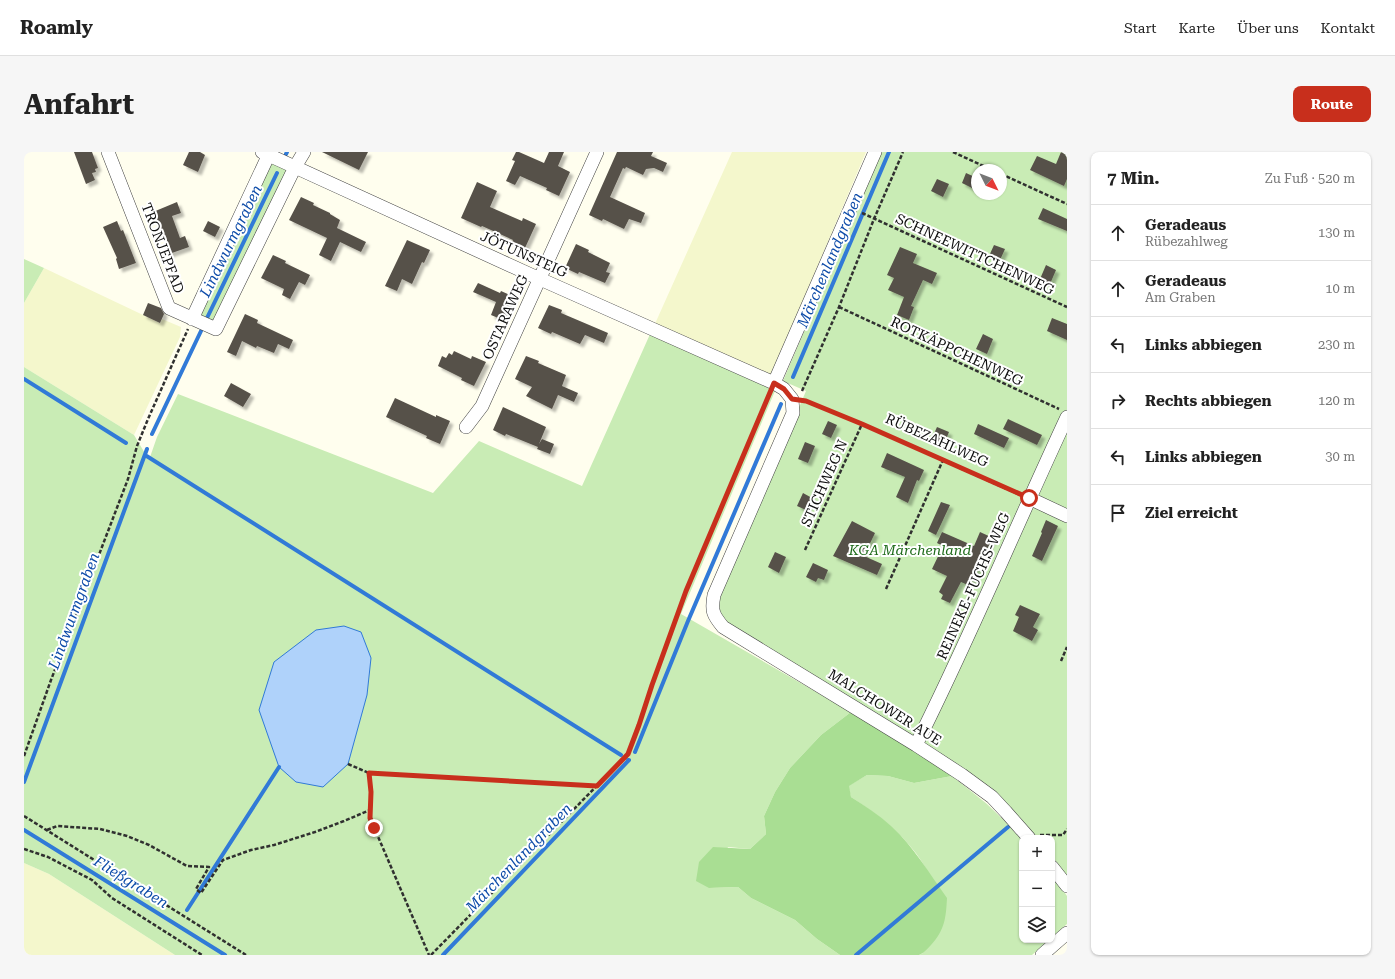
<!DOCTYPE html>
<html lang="de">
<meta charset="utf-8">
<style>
:root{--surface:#fff;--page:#f6f6f6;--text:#222;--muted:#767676;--line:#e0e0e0;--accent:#c82f1c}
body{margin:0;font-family:"Roboto Serif",serif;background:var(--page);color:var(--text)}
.controls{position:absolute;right:12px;bottom:12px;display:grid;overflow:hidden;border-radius:8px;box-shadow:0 1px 3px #0004}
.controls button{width:36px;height:36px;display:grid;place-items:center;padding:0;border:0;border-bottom:1px solid var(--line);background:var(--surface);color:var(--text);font:20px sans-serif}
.compass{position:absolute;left:947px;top:12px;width:36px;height:36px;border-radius:50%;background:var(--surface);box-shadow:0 1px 3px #0004;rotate:132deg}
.stop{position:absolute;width:12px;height:12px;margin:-9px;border:3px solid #c82f1c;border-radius:50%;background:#fff}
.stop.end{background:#c82f1c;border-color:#fff;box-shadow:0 1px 4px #0008}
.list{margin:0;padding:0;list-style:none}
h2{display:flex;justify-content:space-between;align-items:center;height:52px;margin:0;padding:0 16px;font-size:17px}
h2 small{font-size:13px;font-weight:400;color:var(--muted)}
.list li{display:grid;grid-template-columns:26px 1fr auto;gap:12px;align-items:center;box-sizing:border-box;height:56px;padding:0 16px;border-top:1px solid var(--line)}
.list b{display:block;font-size:15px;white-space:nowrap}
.list p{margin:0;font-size:13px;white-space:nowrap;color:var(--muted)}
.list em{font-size:13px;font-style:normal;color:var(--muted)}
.icon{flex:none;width:22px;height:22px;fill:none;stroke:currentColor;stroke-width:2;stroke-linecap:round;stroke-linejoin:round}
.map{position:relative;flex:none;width:1043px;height:803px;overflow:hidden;border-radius:8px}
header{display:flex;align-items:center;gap:24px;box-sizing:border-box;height:56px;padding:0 20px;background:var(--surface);border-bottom:1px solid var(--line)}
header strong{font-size:19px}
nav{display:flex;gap:22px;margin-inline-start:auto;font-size:14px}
.intro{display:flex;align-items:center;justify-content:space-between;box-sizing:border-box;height:96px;padding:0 24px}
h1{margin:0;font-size:28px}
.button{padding:10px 18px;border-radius:8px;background:var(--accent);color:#fff;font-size:14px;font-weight:700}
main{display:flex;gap:24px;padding:0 24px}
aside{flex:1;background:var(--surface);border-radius:8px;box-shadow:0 1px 3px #0004}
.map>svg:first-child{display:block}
.farmland{fill:#f4f7cc}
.green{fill:#c9ecb5;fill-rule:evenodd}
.forest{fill:#a9de93}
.water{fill:#afd2fa;stroke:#317ad7}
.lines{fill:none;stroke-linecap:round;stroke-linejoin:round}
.stream{stroke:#317ad7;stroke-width:4}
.building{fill:#575149;filter:url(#shadow)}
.minor-casing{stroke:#414141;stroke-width:14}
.path{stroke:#303030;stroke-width:2.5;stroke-dasharray:4 2;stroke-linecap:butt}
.minor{stroke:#fff;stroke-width:13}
.route{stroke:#c82f1c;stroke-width:5}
.labels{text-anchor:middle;stroke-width:4;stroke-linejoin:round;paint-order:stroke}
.street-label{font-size:14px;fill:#0e0e0e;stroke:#fff}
.park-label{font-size:14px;font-style:italic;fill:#1d6a19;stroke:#fff}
.water-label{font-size:15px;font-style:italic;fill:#0e4ca9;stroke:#fff}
</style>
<header>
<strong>Roamly</strong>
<nav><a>Start</a><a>Karte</a><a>Über uns</a><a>Kontakt</a></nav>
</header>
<div class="intro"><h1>Anfahrt</h1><a class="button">Route</a></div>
<main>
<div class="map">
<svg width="1043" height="803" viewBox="0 0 1043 803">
<defs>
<filter id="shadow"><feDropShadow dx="3.5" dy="3.5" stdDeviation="1" flood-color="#0004"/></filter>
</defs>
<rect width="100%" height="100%" fill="#fffeee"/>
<path class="farmland" d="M708 0H842L746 226 630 174Z
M20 116 136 171 138 167 157 175 156 185 110 283 0 215V151Z
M0 711 25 722 151 803H0Z"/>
<path class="green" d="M857 0H1043V724L1028 704V686H1013L1003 674 941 618 901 591 686 465 782 239 759 229ZM953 18H977V42H953Z
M247 11 261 15 264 20 191 169 186 172 174 165Z
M0 107 20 116 0 151Z
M627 180 751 239 657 462 827 560 797 583 766 616 751 640 740 664 742 682 726 697 704 695 685 736 714 735 727 746 771 768 793 787 816 803H151L25 722 0 711V215L110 283 125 308 133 285 154 242 409 341 455 289 558 334Z
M843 623 864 624 890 631 928 624 963 652 998 686V788H1025L1008 803H895L899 801 903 718C885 686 857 665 827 645L824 634Z
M1028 723 1043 744V772L1028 785Z"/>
<path class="forest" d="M827 560 891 598 928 624 890 631 864 624 843 623 825 634 827 645C841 654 855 663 867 674 890 695 905 721 923 746 922 765 921 778 907 793 903 797 900 801 895 803H816L793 787 771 768 727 746 714 735 685 736 672 729 675 710 689 695 726 697 742 682 740 664 751 640 766 616 797 583Z"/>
<path class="water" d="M320 474 337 480 347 506 343 543 324 612 299 635 272 630 255 615 235 558 250 510 292 478Z"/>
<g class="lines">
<path class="stream" d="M262 2 263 0
M183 166 253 21
M769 225 865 0
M0 227 102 291
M128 282 177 179
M121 303 597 603
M611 600 664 469 757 252
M0 630 123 297
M0 678 201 803
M163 758 255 615
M419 803 605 608H604
M832 803 984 675"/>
</g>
<path class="building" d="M50 0H68L74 16 71 17 72 20 68 21 71 28 62 32Z
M165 0H176L181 3 174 20 159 13Z
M298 0H344L335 18Z
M492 0H495L520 11 525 0H540L534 14 546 20 535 44 522 38 523 36 496 24 491 33 482 29 491 9 488 8Z
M593 0H629L627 4 643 11 639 20 630 16 622 17 619 23 602 15 601 17 599 16 586 45 621 61 617 71 605 67 600 77 579 67 578 69 565 63Z
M1037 0H1043V27L1040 34 1006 18 1013 4 1032 12Z
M942 21 953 26 948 36 938 31Z
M913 27 925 32 919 45 907 39Z
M453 30 473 39 466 55 498 69 499 66 512 72 501 96 488 90 489 88 458 74 457 75 437 66Z
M277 45 290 51 289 53 306 61V62L316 68 313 76 342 90 337 100 316 90 307 109 295 103 303 86 265 68Z
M153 50 157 61 148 64 156 86 161 84 165 95 145 102 129 60Z
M1019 56 1043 67V79L1014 67Z
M93 69 97 79 99 78 112 111 95 117 92 107 93 106 79 75Z
M184 69 196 75 191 85 179 79Z
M383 88 406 98 400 111 398 110 388 132 378 127 373 139 361 134Z
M552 92 565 98 564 100 586 111 582 120 586 121 581 131 555 120 554 122 541 116Z
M970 93 981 97 976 108 965 104Z
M876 95 893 102 889 111 913 121 908 132 899 128 887 154 890 155 885 168 873 163 880 145 864 138 870 126 863 123Z
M249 103 262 109 261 111 286 123 281 133 275 130 266 147 258 143 260 137 237 126Z
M1022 113 1032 118 1026 132 1016 127Z
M454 131 476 141 477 139 490 145 479 168 467 163 472 150 449 140Z
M124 151 137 156 140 162 136 171 119 163Z
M525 153 538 158 537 161 584 181 580 191 561 183 556 192 528 180 527 182 514 176Z
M221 162 234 168 233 171 269 188 265 197 254 192 250 201 233 194 232 196 218 189 212 204 203 200Z
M1028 166 1043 172V188L1023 179Z
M959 182 969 187 963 202 952 197Z
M430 199 447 207 448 204 462 210 450 234 437 228 438 226 414 214 418 204 422 206 425 201 428 203Z
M502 204 515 209 514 211 542 223 538 234 554 241 550 250 534 243 528 257 502 244 508 235 491 227Z
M207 231 227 242 219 255 200 244Z
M371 246 412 265V263L426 269 416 292 402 286 403 284 362 265Z
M479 255 522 275 515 292 518 287 530 292 526 302 513 297 514 295 482 282 481 284 469 278Z
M984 267 1018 283 1013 293 979 277Z
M804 269 813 273 807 286 798 282Z
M954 272 985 286 980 296 950 282Z
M913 275 925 280 920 292 908 286Z
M781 290 791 294 784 311 774 307Z
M863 301 900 318 895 329 893 328 884 351 872 345 881 325 857 315Z
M779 341 788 346 782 358 773 354Z
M917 350 926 353 912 383 904 379Z
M1022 368 1034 374 1018 409 1008 404 1018 381 1017 380Z
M828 369 851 381 840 404 858 412 853 423 809 404Z
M918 380 950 394 956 380 969 386 956 410 946 434 937 430 926 451 917 447 919 443 915 440 923 424 908 417 919 394 913 391Z
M751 400 762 405 755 421 744 415Z
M789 411 804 418 800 428 794 426 792 430 782 425Z
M996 453 1016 462 1009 475 1014 478 1008 489 989 479 995 465 991 463Z"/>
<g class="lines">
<defs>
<path id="minor" d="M84 0 145 156 192 177 271 15 280 0
M238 0 516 127 750 231 760 237 768 247 769 261 690 443C687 459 689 463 699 475L892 593 938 623 968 645 982 660 1005 686
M168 167 246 0
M750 231 851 0
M442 275 458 254 573 0
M1005 346 1043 364
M892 593C946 486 992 374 1043 265
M1028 715 1043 734
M1018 803 1043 781"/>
</defs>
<use href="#minor" class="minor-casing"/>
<path class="path" d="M929 0 968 18
M977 22 1043 52
M838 61 1043 155
M815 155 1035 257
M778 239 815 155 850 67 879 0
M781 249 838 272 994 342
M781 398 838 272
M862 437 919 308
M1037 509 1043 495
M0 604 27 528 104 327 113 294 124 267 164 177
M324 612 345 621 573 634
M345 621 347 640 346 666 405 803
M0 664 222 803
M23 678 33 674 76 677 103 684 125 693 163 714 185 715 172 737 177 741 199 708 227 698 250 693 291 680 320 669 346 658
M1016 683H1039L1043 677
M0 697 24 705 68 728 88 746 178 803
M407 803 604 602 615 573 628 533 662 439 745 243"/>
<use href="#minor" class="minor"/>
</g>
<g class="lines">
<path class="route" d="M350 676 346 666 347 640 345 621 573 634 604 602 615 573 628 533 662 439 750 231 760 237 768 247 782 249 838 272 1005 346"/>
</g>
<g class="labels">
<g class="street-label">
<text transform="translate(139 96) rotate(69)" y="5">TRONJEPFAD</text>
<text transform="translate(500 102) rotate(24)" y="5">JÖTUNSTEIG</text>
<text transform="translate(951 102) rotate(25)" y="5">SCHNEEWITTCHENWEG</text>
<text transform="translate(481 165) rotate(-66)" y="5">OSTARAWEG</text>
<text transform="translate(933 199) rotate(25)" y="5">ROTKÄPPCHENWEG</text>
<text transform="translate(913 288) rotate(24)" y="5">RÜBEZAHLWEG</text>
<text transform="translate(800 331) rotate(-66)" y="5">STICHWEG N</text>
<text transform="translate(949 434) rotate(-66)" y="5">REINEKE-FUCHS-WEG</text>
<text transform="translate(861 555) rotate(32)" y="5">MALCHOWER AUE</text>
</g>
<g class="park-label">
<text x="886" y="403">KGA Märchenland</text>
</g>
<g class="water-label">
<text transform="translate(207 89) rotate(-64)" y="5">Lindwurmgraben</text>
<text transform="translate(806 108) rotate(-67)" y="5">Märchenlandgraben</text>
<text transform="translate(50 459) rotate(-70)" y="5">Lindwurmgraben</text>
<text transform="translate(495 706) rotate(-46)" y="5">Märchenlandgraben</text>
<text transform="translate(107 730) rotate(32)" y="5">Fließgraben</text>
</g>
</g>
</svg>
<div class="controls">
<button>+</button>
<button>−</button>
<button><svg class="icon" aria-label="layers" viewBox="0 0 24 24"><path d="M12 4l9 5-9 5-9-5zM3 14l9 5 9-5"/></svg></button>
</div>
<svg class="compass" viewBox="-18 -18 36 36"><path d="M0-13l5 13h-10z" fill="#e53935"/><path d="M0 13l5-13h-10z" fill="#767676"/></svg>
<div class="stop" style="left:1005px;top:346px"></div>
<div class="stop end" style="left:350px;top:676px"></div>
</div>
<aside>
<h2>7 Min.<small>Zu Fuß · 520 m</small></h2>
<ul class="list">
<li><svg class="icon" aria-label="ahead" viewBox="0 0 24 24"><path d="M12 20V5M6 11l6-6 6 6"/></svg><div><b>Geradeaus</b><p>Rübezahlweg</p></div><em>130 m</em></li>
<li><svg class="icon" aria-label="ahead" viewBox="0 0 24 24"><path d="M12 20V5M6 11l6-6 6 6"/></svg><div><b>Geradeaus</b><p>Am Graben</p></div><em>10 m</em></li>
<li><svg class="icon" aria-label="left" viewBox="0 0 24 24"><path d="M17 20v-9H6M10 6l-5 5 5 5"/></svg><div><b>Links abbiegen</b></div><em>230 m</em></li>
<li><svg class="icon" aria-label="right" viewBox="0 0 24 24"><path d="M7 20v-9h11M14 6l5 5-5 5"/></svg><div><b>Rechts abbiegen</b></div><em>120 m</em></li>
<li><svg class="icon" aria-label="left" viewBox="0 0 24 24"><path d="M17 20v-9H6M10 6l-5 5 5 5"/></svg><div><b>Links abbiegen</b></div><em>30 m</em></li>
<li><svg class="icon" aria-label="arrive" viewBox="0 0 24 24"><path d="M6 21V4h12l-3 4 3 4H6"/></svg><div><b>Ziel erreicht</b></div></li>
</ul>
</aside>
</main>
